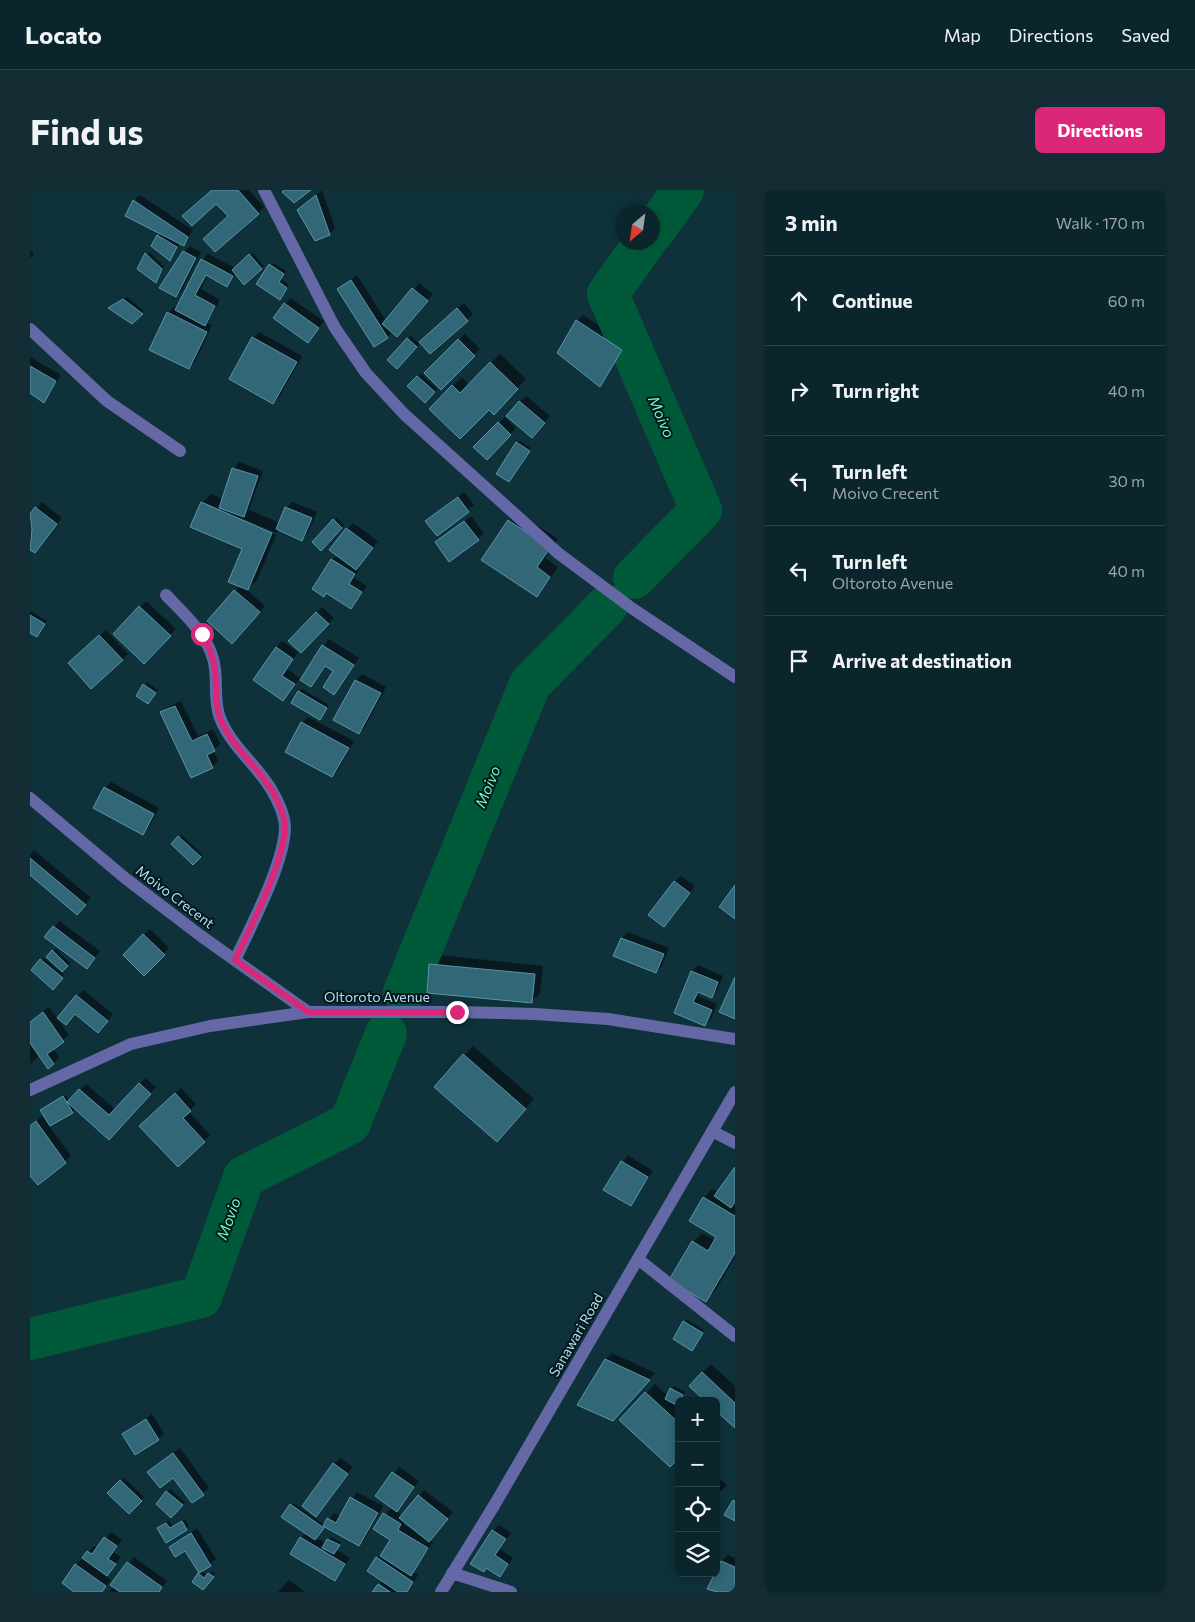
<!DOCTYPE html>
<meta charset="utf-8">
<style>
:root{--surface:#0b252c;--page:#142d34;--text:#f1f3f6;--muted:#9aa5a9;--line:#2b4248;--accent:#db2777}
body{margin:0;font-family:Commissioner,sans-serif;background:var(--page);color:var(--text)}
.controls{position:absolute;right:15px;bottom:15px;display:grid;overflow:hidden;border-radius:8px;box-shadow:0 2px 8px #0003}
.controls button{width:45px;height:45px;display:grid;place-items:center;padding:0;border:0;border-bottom:1px solid var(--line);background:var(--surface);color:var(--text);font:25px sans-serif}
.compass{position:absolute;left:585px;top:15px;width:45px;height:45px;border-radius:50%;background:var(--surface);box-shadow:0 2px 8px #0003;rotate:209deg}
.stop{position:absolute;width:15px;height:15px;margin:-11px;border:4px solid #db2777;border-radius:50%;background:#fff}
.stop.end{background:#db2777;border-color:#fff;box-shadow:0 1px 5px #0008}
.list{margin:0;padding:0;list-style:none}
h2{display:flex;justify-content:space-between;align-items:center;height:65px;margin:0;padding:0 20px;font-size:21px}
h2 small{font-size:16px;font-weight:400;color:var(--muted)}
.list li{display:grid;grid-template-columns:32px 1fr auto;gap:15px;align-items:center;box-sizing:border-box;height:90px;padding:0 20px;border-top:1px solid var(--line)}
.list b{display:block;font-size:19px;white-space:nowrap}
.list p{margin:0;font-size:16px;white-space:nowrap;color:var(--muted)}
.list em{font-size:16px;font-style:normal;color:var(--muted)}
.icon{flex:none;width:28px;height:28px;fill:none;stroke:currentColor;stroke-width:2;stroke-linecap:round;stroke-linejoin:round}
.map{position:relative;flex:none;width:705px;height:1402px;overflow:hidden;border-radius:8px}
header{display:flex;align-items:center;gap:30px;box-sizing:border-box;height:70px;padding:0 25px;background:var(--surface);border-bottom:1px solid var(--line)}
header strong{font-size:24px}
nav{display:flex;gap:28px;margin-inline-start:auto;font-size:18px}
.intro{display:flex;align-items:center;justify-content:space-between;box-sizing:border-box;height:120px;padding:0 30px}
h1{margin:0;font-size:35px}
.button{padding:12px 22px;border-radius:8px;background:var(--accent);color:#fff;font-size:18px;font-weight:700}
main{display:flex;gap:30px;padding:0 30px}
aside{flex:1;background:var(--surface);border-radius:8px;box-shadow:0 2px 8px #0003}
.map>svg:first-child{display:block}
.shadow{fill:#0007;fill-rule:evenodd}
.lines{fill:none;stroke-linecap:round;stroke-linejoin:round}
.river{stroke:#005a39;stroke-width:42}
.building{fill:#316777;stroke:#5996aa}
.minor{stroke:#6468a6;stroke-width:12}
.route{stroke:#db2777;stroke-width:6}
.labels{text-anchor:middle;stroke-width:4;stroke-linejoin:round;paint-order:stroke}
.street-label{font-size:14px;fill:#bddbe5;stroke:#00181f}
.water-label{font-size:15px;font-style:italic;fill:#76fbbb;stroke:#00181f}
</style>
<header>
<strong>Locato</strong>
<nav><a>Map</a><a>Directions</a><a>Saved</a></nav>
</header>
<div class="intro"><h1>Find us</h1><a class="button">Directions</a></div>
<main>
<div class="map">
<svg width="705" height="1402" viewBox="0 0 705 1402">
<rect width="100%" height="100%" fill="#0f313a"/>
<path class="shadow" d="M182 0H219L234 17 228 23 199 26Z
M292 0 305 38 299 44 268 20Z
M110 5 163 40 154 54 150 52 140 69 123 56 131 43 97 26 104 10Z
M160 56 171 62 152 100 146 106 154 62Z
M0 60 4 63 0 69Z
M119 62 134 76 126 91 108 79Z
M223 63 234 76 215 93 206 83 197 95 178 85 171 99 190 110 177 133 182 135 165 172 159 178 138 123 144 117 147 118 172 70 178 64 205 78Z
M243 73 256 81 251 89 259 95 252 106 240 75Z
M327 85 356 131 389 93 403 104 372 139 363 142 357 147 309 99Z
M97 107 114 121 102 132 83 115Z
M260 108 294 131 284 145 255 114Z
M434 113 443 124 401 163 397 146Z
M553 125 597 154 570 196 547 131Z
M229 142 272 166 249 207 243 213 223 148Z
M435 144 450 159 411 198 396 183Z
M381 146 389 154 367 177 359 169Z
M470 164 496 189 464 223 459 218 400 219 432 187 439 195Z
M0 167 31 185 13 211 0 201Z
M391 184 407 199 395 211 379 196Z
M496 206 520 226 508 240 490 212Z
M475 227 486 238 457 269 445 257Z
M490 251 501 258 481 288 487 253Z
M209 272 233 281 219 320 250 333 256 318 262 312 287 322 278 343 272 349 248 339 247 343 175 313V315L246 345 227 390 217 400 235 416 208 446 179 431 210 396 213 358 172 313 181 304 193 309 204 278Z
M434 302 444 315 407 344 397 331Z
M12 312 32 328 5 361 0 358V343L4 339 0 336V327Z
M488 322 528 349 515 368 528 377 507 406 479 331Z
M441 326 454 344 448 349 407 352Z
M307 328 314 335 291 359 283 352Z
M323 333 348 351 328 376 330 378 324 388 337 396 321 417 297 402 294 405 302 370 307 365 317 339Z
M116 411 146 439 114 472 84 444Z
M292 417 304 428 271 461 260 450Z
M0 421 17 431 7 446 0 441Z
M76 440 98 464 92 470 46 468Z
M299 449 329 468 304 503 305 481 296 475 281 496 271 490Z
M252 451 268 462 257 479 270 488 253 509 247 457Z
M332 484 356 497 335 537 329 543 305 530 326 490Z
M117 492 128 500 121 510 114 495Z
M272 499 299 515 292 526 263 512Z
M151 511 168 546 183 539 190 554 183 560 188 571 182 577 132 523 138 517Z
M278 527 324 551 308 580 302 586 257 561 272 533Z
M81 592 129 618 119 637 113 643 75 598Z
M152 645 172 664 163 673 142 654Z
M4 660 61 708 53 717 0 683V665Z
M651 686 665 696 640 729 645 691Z
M29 731 70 761 62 771 24 737Z
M120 739 139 758 114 784 94 765Z
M598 742 639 758 632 776 626 782 592 748Z
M26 759 40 773 31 782 34 785 26 795 3 780 14 768 27 779 28 777 18 767Z
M410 765 513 776 510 803 501 812 398 802 401 774Z
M668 775 693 786 687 800 681 806 670 802 668 806 687 814 681 829 675 835 645 822 662 781Z
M53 800 83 824 74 835 46 823 42 827H29Z
M19 817 39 845 23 858 29 867 24 873 19 877 10 865 0 874V831Z
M443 856 504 909 476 942 406 897Z
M115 888 126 897 85 942 46 918 42 922 12 920 36 905 39 911 56 894 86 920Z
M151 898 166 914 159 922 180 945 148 975 117 930Z
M12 926 41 966 8 994 0 984V937Z
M598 965 623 981 600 1015 575 1000Z
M705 979V1067L685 1101 676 1110 663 1052 672 1043 686 1051 688 1047 674 1008 682 999 688 1002Z
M656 1129 674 1140 665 1156 654 1132Z
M582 1163 625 1183 589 1223 576 1169Z
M681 1174 705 1196V1236L686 1211 660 1196Z
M625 1194 638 1206 644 1196 655 1202 647 1215 649 1267 591 1230Z
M122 1224 134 1244 128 1249 94 1244Z
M150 1258 179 1298 163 1312 144 1286 125 1276Z
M310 1268 323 1277 286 1325 304 1274Z
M369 1277 389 1291 366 1321 373 1326 394 1300 423 1322 400 1350 403 1352 383 1382 388 1385 380 1399 376 1402H362L350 1394 353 1390 339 1380 362 1349 345 1339 362 1317 346 1306ZM375 1331 384 1338 383 1340 373 1334Z
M649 1281V1291L644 1287Z
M686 1285 697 1295 686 1306Z
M94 1288 114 1307 99 1323 79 1303Z
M140 1299 155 1312 141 1327 137 1302Z
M327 1302 353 1316 335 1349 329 1355 295 1336 286 1348 296 1353 301 1347 311 1352 307 1360 320 1368 305 1389 271 1348 277 1343 261 1315 263 1313 295 1335 304 1323 311 1327Z
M155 1329 159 1336 136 1351 131 1336 139 1331 143 1337Z
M469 1335 481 1343 470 1359 483 1368 470 1386 457 1377 454 1381 463 1341Z
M167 1338 186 1369 171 1381 178 1386 182 1381 185 1383 176 1396 164 1391 171 1383 156 1359 141 1357Z
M81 1342 92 1350 83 1362 91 1367 75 1386 81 1390 72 1402H46V1375L64 1356 68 1358Z
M698 1365 705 1368V1402H691L692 1371Z
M104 1367 137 1391 129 1402H79Z
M259 1390 275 1402H248Z"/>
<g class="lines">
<path class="river" d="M622 43 653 0
M604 388 671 320 578 104 615 52
M374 802 500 494 577 416
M0 1149 171 1107 214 987 320 933 356 844"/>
</g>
<path class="building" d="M182 0H208L229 24 185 62 173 49 198 26 186 14 162 36 152 26Z
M254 0H281L264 13 252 2Z
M286 5 300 45 285 51 267 20Z
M103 10 158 47 154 56 95 26Z
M127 45 147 57 140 71 121 56Z
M153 61 166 68 146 107 129 98Z
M115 63 132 79 126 93 107 79Z
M219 64 232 79 214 95 202 80Z
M171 69 203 86 197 97 176 85 165 105 185 116 175 136 145 120Z
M239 74 254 84 249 92 257 98 250 110 226 94Z
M321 90 358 148 344 157 307 99Z
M382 98 398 111 367 147 352 134Z
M93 109 113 124 102 134 78 118Z
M254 113 289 138 278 153 243 128Z
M427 118 438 131 400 164 389 152Z
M137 122 177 142 159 179 119 160Z
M546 130 592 160 570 197 527 163Z
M222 147 267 172 243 214 199 189Z
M377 148 387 157 367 179 357 170Z
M428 149 445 166 411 200 394 183Z
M460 172 488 199 464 225 459 220 430 249 399 219 422 195 430 203Z
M0 176 26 191 14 213 0 203Z
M387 186 405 202 395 213 377 196Z
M489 211 515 233 502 248 476 226Z
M468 232 481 245 457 270 443 257Z
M486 252 500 261 479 292 466 284Z
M202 278 228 286 214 327 189 318Z
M428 307 439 322 407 346 395 331Z
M171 312 242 343 218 400 198 392 212 359 160 337Z
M5 317 27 334 5 363 0 360 2 339 0 324Z
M255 317 282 328 272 351 246 339Z
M303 329 312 338 291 361 282 352Z
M478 330 520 358 507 377 520 387 507 407 451 370Z
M434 331 449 350 419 372 405 352Z
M316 338 343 358 326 380 299 360Z
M301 369 325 384 319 394 332 402 321 419 296 403 294 407 282 399Z
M204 400 230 422 202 454 177 431Z
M109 416 141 446 114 474 83 444Z
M286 422 299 434 271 463 258 451Z
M0 425 15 434 7 447 0 443Z
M69 445 93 470 61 499 38 473Z
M292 455 324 475 304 505 293 497 303 481 295 476 281 497 270 490Z
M246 457 263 469 252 486 265 494 253 511 223 490Z
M325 490 351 503 329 544 303 530Z
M113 494 126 503 118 514 106 506Z
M268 501 297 518 290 530 261 513Z
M145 516 162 551 177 544 185 561 177 565 183 578 161 588 130 522Z
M271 532 319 558 302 587 255 562Z
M74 597 124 624 113 645 63 618Z
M148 646 171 667 163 675 141 654Z
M0 668 56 715 47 725 0 685Z
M644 691 660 703 634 737 618 725Z
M705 695V729L689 717Z
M23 736 65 768 57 779 14 747Z
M113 744 135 765 114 786 93 765Z
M591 748 634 764 626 783 583 766Z
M22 760 38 776 32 782 16 767Z
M10 769 33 788 23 800 1 780Z
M399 774 505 784 502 813 397 803Z
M661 781 688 792 682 808 668 802 663 812 682 820 675 836 644 823Z
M705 787V829L689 822Z
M46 805 78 831 68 843 45 824 36 835 27 828Z
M13 822 34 852 17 864 24 874 18 879 0 853V832Z
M433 864 496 919 467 952 404 897Z
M109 893 121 904 79 950 37 912 49 899 79 925Z
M145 903 161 921 153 928 175 952 148 977 109 936Z
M33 906 43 923 20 936 10 920Z
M6 931 36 973 8 995 0 986V936Z
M591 971 618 987 601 1016 573 1000Z
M705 977V1012L701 1018 684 1006Z
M673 1007 705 1026V1063L676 1112 639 1090 662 1051 678 1061 686 1047 659 1031Z
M653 1131 673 1143 662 1161 643 1149Z
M575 1169 620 1190 583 1231 547 1215Z
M672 1182 705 1213V1238L686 1221V1211H675L659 1196Z
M640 1198 653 1205 648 1216 635 1209Z
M615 1202 649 1233V1268L640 1277 589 1230Z
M116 1229 129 1250 105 1265 92 1244Z
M143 1263 174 1305 162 1313 143 1288 130 1298 117 1282Z
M303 1273 318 1284 286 1327 272 1316Z
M362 1282 384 1297 367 1322 345 1306Z
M90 1290 112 1311 99 1324 77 1303Z
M136 1301 153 1315 141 1328 126 1314Z
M388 1305 418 1329 399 1352 369 1328Z
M320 1307 348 1323 329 1356 293 1336 297 1328 306 1333Z
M703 1310 705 1311V1331L694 1325Z
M260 1314 294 1338 285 1350 251 1327Z
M353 1323 371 1334 368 1340 398 1358 381 1386 350 1366 360 1350 343 1339Z
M152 1331 157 1340 136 1353 127 1338 136 1333 140 1338Z
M462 1340 476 1349 465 1365 478 1374 470 1387 456 1378 454 1382 440 1374Z
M161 1343 181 1376 169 1383 155 1361 145 1367 139 1357Z
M74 1347 87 1356 78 1369 86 1374 77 1386 52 1368 57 1361 62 1364Z
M270 1347 315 1374 305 1391 260 1364Z
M297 1349 310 1355 304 1364 292 1358Z
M346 1367 383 1392 377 1402H368L337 1381Z
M691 1371 705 1377V1402H687L677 1399Z
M97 1372 132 1397 129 1402H90L80 1395Z
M45 1374 76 1396 72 1402H44L32 1393Z
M168 1383 174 1388 178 1383 184 1387 173 1400 162 1392Z
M348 1394 360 1402H342Z"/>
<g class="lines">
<path class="minor" d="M234 0 305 138 336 183 374 224 528 363 603 419 705 487
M0 139 77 211 150 261
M136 405C156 426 182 448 185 479 187 495 184 513 190 528 201 556 226 574 241 599 248 611 255 625 255 638 254 674 221 736 205 770
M0 608 95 688 171 746 278 822
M0 900 101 854 180 836 278 822H427L505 824 578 829 705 849
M682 941 705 953
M608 1069 705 1146
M422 1383 481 1402
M411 1402 465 1314 705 902"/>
</g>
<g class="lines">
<path class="route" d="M172 444C178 456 184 467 185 480 187 496 184 513 190 528 201 556 226 575 241 599 248 611 255 625 255 638 253 675 221 736 205 770L278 822H427"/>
</g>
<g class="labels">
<g class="street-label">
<text transform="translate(145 707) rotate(37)" y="5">Moivo Crecent</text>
<text x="347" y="812">Oltoroto Avenue</text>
<text transform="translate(546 1145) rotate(-60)" y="5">Sanawari Road</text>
</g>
<g class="water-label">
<text transform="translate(631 227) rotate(67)" y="5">Moivo</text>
<text transform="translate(458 597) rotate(-68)" y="5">Moivo</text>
<text transform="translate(199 1029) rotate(-70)" y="5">Movio</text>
</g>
</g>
</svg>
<div class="controls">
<button>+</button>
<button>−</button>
<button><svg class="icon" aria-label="locate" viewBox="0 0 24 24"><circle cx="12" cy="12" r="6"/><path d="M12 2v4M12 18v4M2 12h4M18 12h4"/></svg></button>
<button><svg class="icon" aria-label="layers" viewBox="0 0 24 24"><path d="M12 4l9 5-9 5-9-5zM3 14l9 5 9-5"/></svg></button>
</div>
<svg class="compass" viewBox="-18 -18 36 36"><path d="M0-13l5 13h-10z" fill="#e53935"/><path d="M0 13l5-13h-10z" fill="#9aa5a9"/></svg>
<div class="stop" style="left:172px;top:444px"></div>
<div class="stop end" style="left:427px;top:822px"></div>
</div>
<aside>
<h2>3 min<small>Walk · 170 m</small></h2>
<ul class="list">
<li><svg class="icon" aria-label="ahead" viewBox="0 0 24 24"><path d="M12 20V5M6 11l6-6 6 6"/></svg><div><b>Continue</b></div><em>60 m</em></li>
<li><svg class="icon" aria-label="right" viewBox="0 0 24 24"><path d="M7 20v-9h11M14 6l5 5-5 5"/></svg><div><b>Turn right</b></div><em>40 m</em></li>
<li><svg class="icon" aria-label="left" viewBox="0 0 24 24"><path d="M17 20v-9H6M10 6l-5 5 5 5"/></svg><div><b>Turn left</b><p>Moivo Crecent</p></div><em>30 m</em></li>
<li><svg class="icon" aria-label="left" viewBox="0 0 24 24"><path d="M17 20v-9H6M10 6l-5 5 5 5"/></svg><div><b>Turn left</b><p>Oltoroto Avenue</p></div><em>40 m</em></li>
<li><svg class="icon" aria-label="arrive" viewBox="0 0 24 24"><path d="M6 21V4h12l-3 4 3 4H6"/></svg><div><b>Arrive at destination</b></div></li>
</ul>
</aside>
</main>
